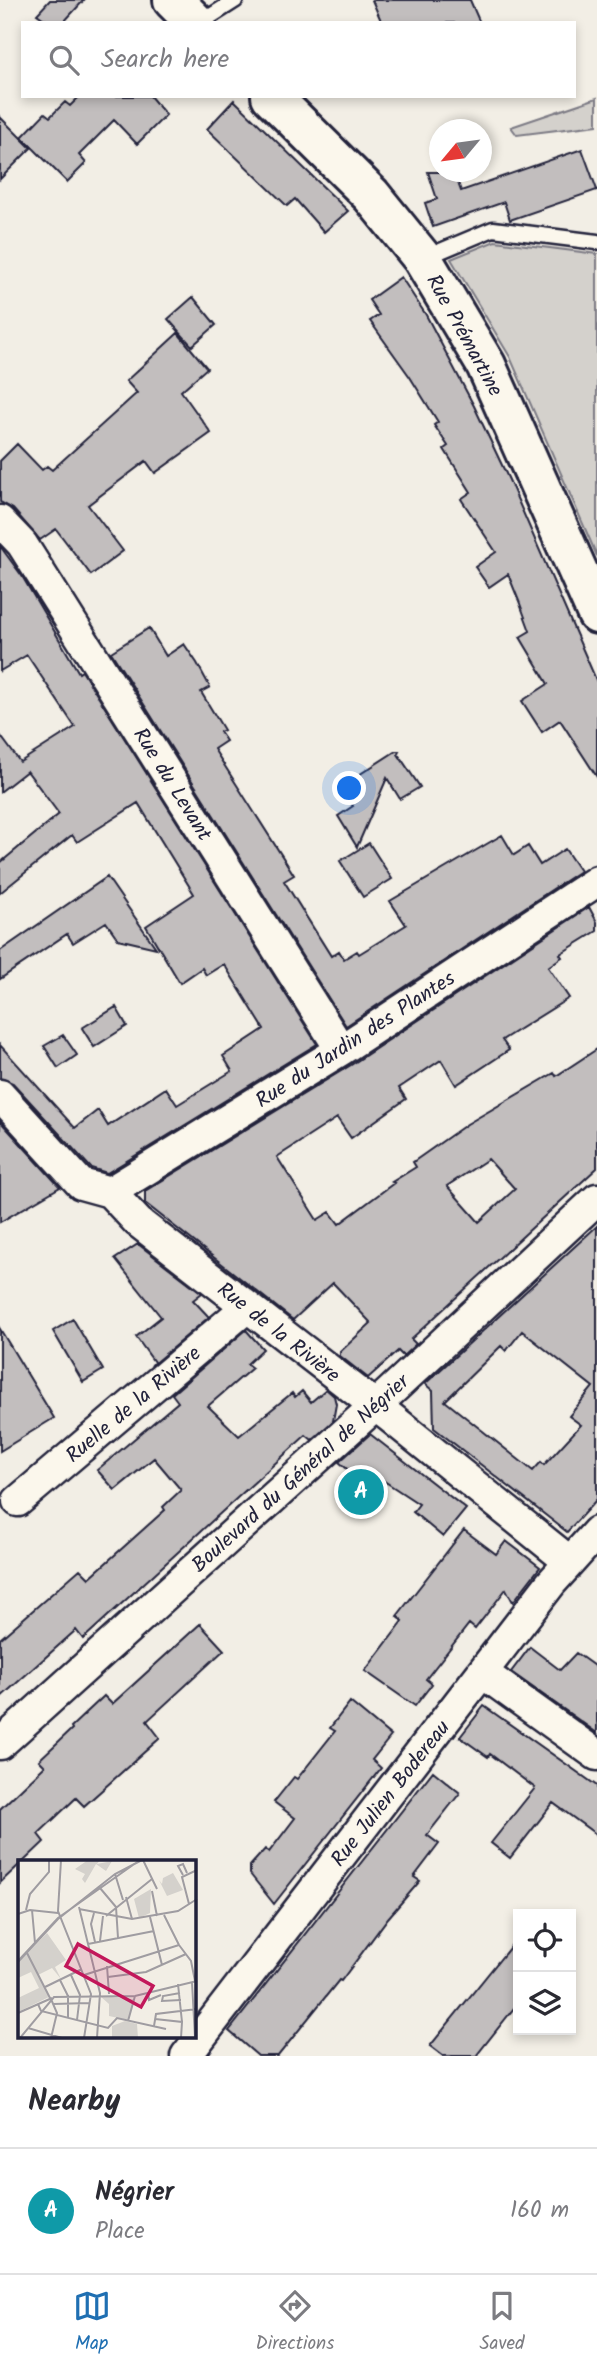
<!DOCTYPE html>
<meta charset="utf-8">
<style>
:root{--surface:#fff;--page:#f7f7f7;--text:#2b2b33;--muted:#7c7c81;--line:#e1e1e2;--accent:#1f6fb2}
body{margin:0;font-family:Kalam,sans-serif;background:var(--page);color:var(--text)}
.controls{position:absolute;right:21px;bottom:21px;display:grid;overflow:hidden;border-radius:0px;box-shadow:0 4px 10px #0003}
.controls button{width:63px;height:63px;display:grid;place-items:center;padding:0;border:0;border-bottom:2px solid var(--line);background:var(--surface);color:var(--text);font:35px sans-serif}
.compass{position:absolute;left:429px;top:119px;width:63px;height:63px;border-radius:50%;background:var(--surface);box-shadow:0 4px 10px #0003;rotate:241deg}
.you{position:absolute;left:350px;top:789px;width:24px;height:24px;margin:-18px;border:5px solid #fff;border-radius:50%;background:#1a73e8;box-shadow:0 0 0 10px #1a73e833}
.badge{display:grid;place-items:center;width:46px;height:46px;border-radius:50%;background:var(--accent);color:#fff;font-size:23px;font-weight:700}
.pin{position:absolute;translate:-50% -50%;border:4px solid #fff;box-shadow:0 2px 7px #0006}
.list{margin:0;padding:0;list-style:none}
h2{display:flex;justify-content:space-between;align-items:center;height:91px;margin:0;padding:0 28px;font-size:30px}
h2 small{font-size:23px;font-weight:400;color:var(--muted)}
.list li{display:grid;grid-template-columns:46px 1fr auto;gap:21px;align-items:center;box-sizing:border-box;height:126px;padding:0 28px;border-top:2px solid var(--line)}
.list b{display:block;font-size:26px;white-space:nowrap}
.list p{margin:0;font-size:23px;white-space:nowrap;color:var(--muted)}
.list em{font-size:23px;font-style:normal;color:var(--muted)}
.icon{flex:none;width:38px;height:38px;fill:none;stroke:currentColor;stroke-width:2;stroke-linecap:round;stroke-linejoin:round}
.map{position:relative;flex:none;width:597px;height:2056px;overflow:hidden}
.search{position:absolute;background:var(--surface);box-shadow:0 4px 10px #0003;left:21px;right:21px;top:21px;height:77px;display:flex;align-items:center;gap:18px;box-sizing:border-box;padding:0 24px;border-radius:0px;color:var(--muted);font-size:26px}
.sheet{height:217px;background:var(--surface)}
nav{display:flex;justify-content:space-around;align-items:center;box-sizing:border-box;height:98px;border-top:2px solid var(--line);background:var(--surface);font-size:19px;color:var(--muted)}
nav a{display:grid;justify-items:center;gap:4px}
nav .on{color:var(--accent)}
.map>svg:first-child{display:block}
.green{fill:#d4d1cc;stroke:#7b7a84;stroke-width:2}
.building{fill:#c2bebe;stroke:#22223b;stroke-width:2;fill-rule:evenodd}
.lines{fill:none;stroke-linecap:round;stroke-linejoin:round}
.lane-casing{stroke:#22223b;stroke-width:19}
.street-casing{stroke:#22223b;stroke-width:35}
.secondary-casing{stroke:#22223b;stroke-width:44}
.lane{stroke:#fbf7ec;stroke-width:14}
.street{stroke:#fbf7ec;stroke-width:30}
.secondary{stroke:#fbf7ec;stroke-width:38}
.labels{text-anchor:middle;stroke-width:6;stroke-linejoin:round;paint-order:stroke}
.street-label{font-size:21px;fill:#22223b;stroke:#fbf7ec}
.inset-road{fill:none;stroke:#9f9ca1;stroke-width:2}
.view{fill:#c2185b;fill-opacity:0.15;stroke:#c2185b;stroke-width:3.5}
.inset-edge{fill:none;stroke:#22223b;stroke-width:3.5}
</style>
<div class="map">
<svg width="597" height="2056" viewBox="0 0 597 2056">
<rect width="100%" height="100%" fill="#f2eee5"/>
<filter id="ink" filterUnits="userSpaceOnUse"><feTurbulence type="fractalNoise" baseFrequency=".0143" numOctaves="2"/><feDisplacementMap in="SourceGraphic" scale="14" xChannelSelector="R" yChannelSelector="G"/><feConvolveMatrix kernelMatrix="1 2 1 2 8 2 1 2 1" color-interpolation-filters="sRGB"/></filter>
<g filter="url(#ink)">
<path class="green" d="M597 98V125L517 135 511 127Z
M495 241 597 254V556L510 357 451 259Z"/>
<path class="building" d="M50 0H84L63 23H50L37 14Z
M372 0H470L480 23H382Z
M80 96H150L166 115 137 144 114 120 79 155 86 163 67 182 22 137 45 113 50 117 65 102 70 106Z
M234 100 348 211 324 232 295 199 287 206 207 129Z
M0 117 31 148 0 179Z
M582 149 597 190 510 220 504 202 433 227 425 203 437 199 428 172H454L461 191Z
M401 277 426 315 474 406 509 480 597 682V777L560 720 542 732 522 701 548 684 520 637 530 631 519 601 508 574 489 587 475 567 496 552 461 499 471 492 444 449 448 446 434 425 438 422 410 377 370 321 379 315 369 300Z
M193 297 216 325 192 346 168 319Z
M178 333 207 368 181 391 211 433 155 473 146 461 88 505 123 551 91 575 56 529 40 540 13 509 0 502V461L17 444 42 470 47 466 52 470 137 393 126 381Z
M0 546 22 576 79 673 82 671 317 1044 107 1173 91 1168 13 1083 0 1078V1045L75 1128 98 1110 108 1126 166 1088 177 1105 232 1071 223 1056 264 1029 224 964 206 975 202 968 180 983 146 926 194 894 138 803 77 842 72 835 0 893V863L59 814 27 771 0 792V735L20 762 75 727 27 655 0 671Z
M149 628 166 656 184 644 197 663 210 687 201 692 224 730 220 732 226 741 214 749 294 875 284 881 331 956 339 951 344 959 357 951 359 954 406 925 390 901 502 835 514 855 528 846 540 865 565 849 580 871 346 1026 111 652Z
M396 751H399L398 754 420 787 400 799 387 778 357 847 338 816 353 806 340 787Z
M369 843 392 879 363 897 340 861Z
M107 877 156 948 118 939 106 922 73 943 67 934 0 979V951Z
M589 907 597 922V931L560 954 562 957 548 967 569 998 502 1040 509 1050 456 1085 441 1060 399 1088 406 1099 351 1138 337 1118 277 1157 317 1220 330 1212 339 1224 394 1183 392 1182 416 1167 413 1162 467 1124 554 1073 556 1076 597 1049V1168L411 1339 416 1344 403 1356 398 1351 368 1378 340 1356V1352L371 1323 333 1283 293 1320 145 1203V1191L351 1065ZM488 1159 515 1189 479 1222 447 1186Z
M116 1007 127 1026 94 1047 82 1028Z
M63 1035 77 1055 58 1068 44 1046Z
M0 1121 60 1187 0 1222Z
M597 1226V1499L567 1532 434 1428 433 1391 425 1384ZM522 1331 593 1387 569 1416 581 1425 544 1465 541 1462 533 1471 445 1401 501 1346 506 1351Z
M138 1244 202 1293 193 1300 209 1317 151 1366 154 1362 136 1337 161 1317 115 1259Z
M73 1319 103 1370 83 1382 53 1331Z
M0 1329 54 1418 0 1451Z
M246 1330 263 1349 247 1364 252 1368 208 1406 239 1436 292 1393 295 1397 302 1391 311 1402 326 1389 334 1396 336 1404 333 1421 312 1440 306 1435 83 1639 76 1630 0 1698V1639L80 1569 89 1578 165 1510 163 1507 181 1490 154 1458 115 1490 97 1470 178 1402 172 1394Z
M370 1434 466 1509 443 1537 413 1512 419 1504 384 1481 374 1492 339 1462Z
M464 1530 496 1554 506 1541 540 1567 513 1602 506 1589 475 1629 469 1624 426 1679 432 1684 415 1706 365 1671 403 1621 397 1616Z
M200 1624 224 1650 147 1721 160 1738 84 1806 76 1798 38 1834 44 1842 23 1862H19V1865L0 1883V1809L45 1766 39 1760 72 1729 71 1727 104 1696 112 1704Z
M530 1647 560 1670 576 1653 597 1668V1733L511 1672Z
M350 1702 391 1736 372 1760 381 1768 274 1904 250 1874V1866L265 1849 269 1852 295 1818 274 1802 294 1777 297 1779 335 1731 330 1728Z
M484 1706 597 1786V1835L553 1803 510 1858 491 1843 535 1788 490 1754 488 1757 460 1737Z
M433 1771 460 1793 427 1835 439 1844 414 1877 420 1881 388 1918 341 1981 339 1980 278 2056H258L229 2031Z
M518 1937V2003L476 2056H443L430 2046Z"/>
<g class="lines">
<defs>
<path id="lane" d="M200 23 236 0
M424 258 493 229 597 242"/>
<path id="street" d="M0 521 22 544 341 1050
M0 1095 81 1184 110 1192 138 1222 390 1417 570 1562
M110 1192 341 1050 597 881
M18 1501 247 1307
M483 1673 597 1755
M0 1744 375 1406 597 1199
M186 2056 551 1583 597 1532"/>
<path id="secondary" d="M173 0 196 23
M271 96 371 195 422 258 486 365 597 614"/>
</defs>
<use href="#lane" class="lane-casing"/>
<use href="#street" class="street-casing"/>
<use href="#secondary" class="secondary-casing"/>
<use href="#lane" class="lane"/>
<use href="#street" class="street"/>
<use href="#secondary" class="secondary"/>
</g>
</g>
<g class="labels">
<g class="street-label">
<text transform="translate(465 335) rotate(61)" y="7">Rue Prémartine</text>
<text transform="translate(173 784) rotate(58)" y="7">Rue du Levant</text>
<text transform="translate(355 1039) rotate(-33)" y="7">Rue du Jardin des Plantes</text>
<text transform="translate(279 1332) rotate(38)" y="7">Rue de la Rivière</text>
<text transform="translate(133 1404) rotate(-40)" y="7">Ruelle de la Rivière</text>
<text transform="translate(300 1473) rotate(-42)" y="7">Boulevard du Général de Négrier</text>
<text transform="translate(390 1793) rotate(-52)" y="7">Rue Julien Bodereau</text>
</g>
</g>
<g transform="translate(18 1860)">
<rect width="178" height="178" fill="#f2eee5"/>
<path d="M70 0H82L79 4 94 1 88 11 78 4 67 23 64 19 67 14 57 9ZM155 13 165 30 149 36 141 20 144 24 145 18ZM133 29 132 53 121 58 116 39ZM29 73 48 100 37 107 43 119 34 108 20 115 31 137 0 152V138L21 128 13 112 0 118V103ZM82 136 116 139 110 160 91 156V144ZM107 161 119 164 120 178H94V166Z" fill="#d4d1cc"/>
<path class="inset-road" d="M43 0 40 51 73 134 66 178M125 0 139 29M97 14 105 40M165 15 160 6 165 4 169 13M82 28 98 47 100 78M134 31 139 56M108 37 114 59M171 44 164 17 179 10M61 47 82 133 79 178M61 49 114 59 160 51 179 39M8 50 12 34 31 12V0M14 50 17 83M76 53 73 64 77 82M0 54 12 50 40 53M146 55 161 85M88 56 134 19M132 57 144 105M82 81 85 56M70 84 136 71M161 85 173 101 177 121M9 93 32 138M0 101 40 58 122 0M0 102 40 59 97 14 124 0M89 106 91 134M53 115 62 135 59 160M66 115 161 85M90 117 128 112 168 94M42 120 50 136V158M174 122 177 178M160 124 164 162M27 127 64 109M130 132 131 140 143 135M162 133 145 136 144 141 163 140M20 144 23 151 90 168 99 158 148 169M35 144 72 143M0 153 34 138M137 159 164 162 163 178M110 161 117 136M136 166 138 154 179 149M10 168 44 178M2 178 36 137 117 136 179 121M33 178 39 153 33 139"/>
<path class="view" d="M60 84 135 126 123 147 48 106Z"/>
<rect width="178" height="178" class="inset-edge"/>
</g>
</svg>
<div class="controls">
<button><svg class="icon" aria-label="locate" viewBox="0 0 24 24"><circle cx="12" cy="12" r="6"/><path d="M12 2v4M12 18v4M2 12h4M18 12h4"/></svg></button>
<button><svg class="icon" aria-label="layers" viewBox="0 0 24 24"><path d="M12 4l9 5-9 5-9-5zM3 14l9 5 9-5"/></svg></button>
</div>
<svg class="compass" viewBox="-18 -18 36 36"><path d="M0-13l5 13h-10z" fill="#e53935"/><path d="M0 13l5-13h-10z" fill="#7c7c81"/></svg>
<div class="you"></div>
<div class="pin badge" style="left:361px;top:1492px;background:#0f9aa8">A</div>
<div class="search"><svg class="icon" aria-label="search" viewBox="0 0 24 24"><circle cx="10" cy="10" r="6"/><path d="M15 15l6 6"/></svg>Search here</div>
</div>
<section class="sheet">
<h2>Nearby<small></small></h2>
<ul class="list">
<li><span class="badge" style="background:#0f9aa8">A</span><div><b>Négrier</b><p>Place</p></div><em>160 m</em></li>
</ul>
</section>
<nav>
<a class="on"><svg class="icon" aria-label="map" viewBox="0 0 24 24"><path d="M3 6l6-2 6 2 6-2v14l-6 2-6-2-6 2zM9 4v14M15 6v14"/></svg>Map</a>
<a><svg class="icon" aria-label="directions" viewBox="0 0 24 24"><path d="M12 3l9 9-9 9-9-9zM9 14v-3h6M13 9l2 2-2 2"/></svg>Directions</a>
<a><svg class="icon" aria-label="saved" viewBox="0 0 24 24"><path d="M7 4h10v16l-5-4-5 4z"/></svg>Saved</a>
</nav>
